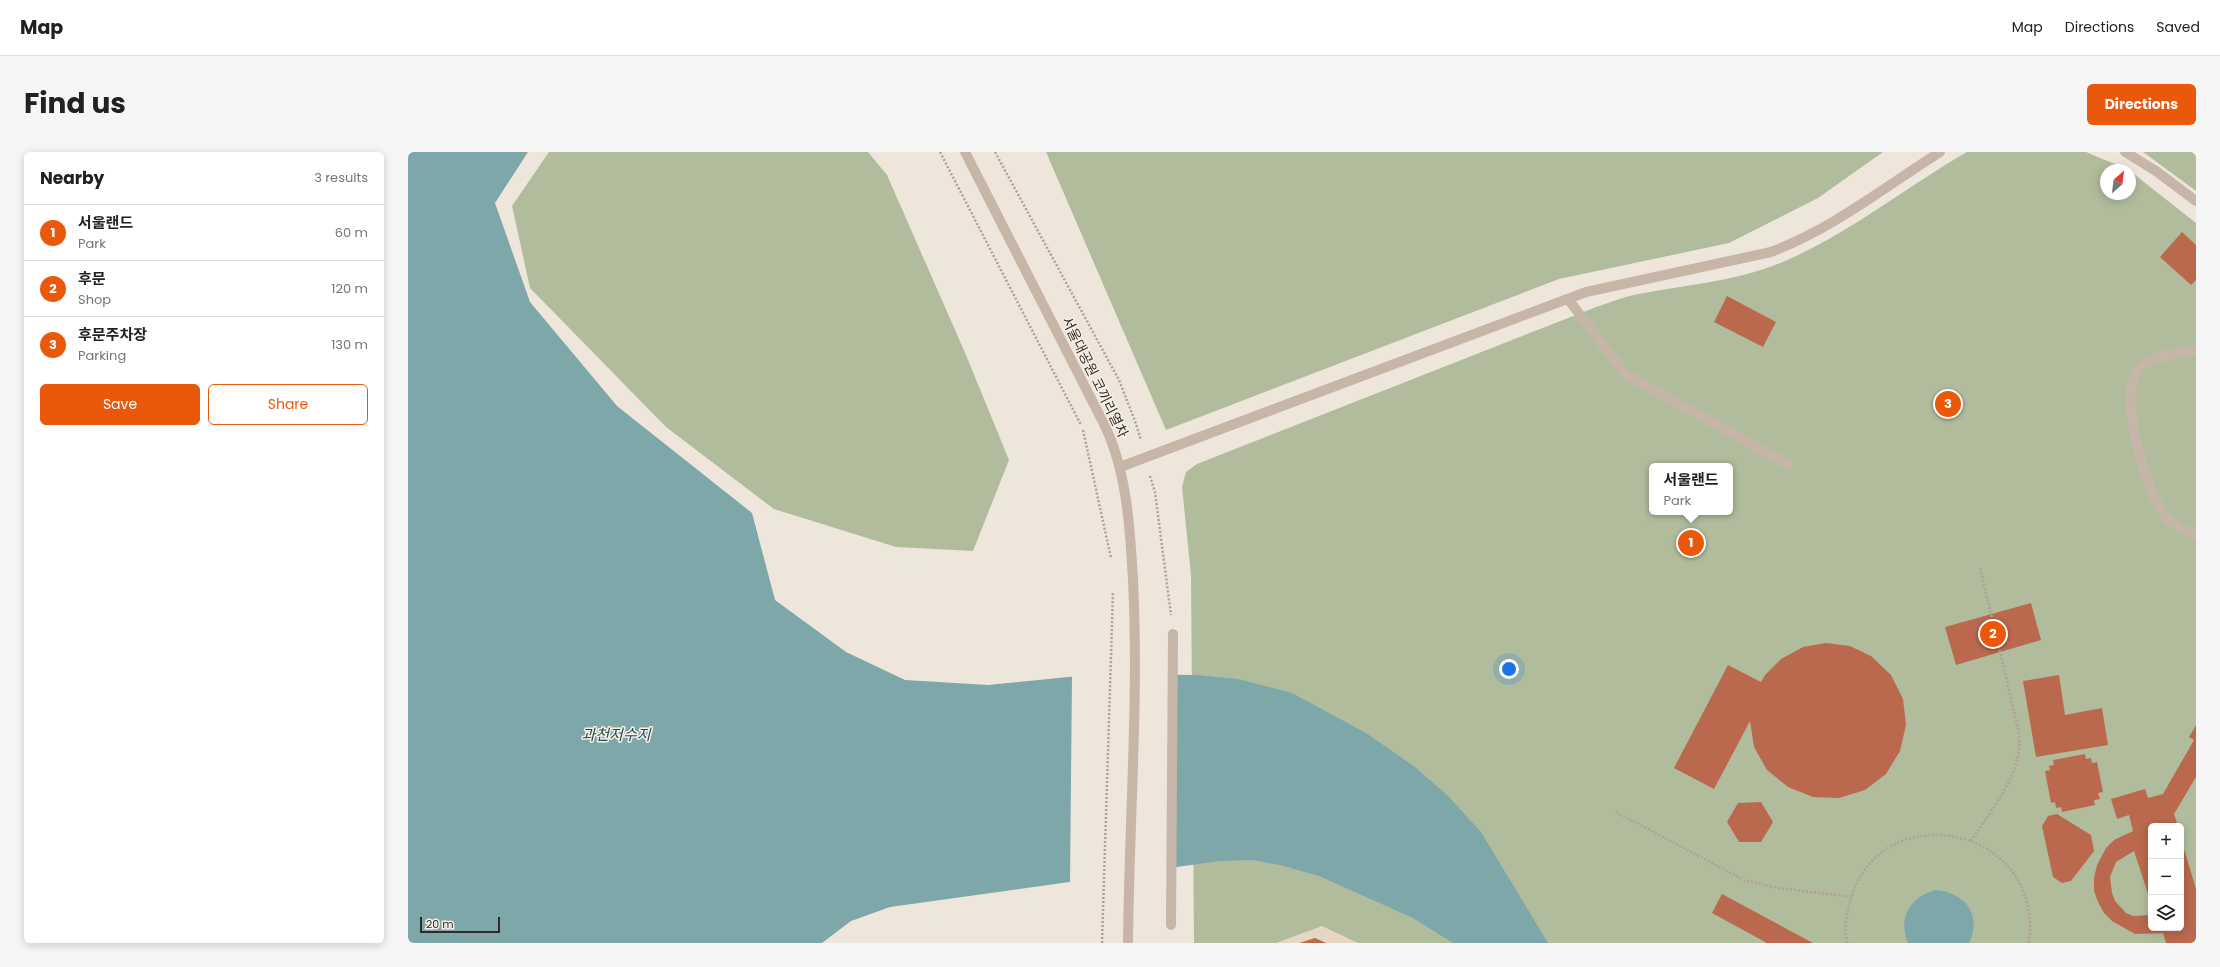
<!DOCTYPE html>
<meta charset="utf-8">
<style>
:root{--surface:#fff;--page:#f6f6f6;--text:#202124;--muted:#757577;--line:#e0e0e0;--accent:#ea580c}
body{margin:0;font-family:Poppins,"Noto Sans KR",sans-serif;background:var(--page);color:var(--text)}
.controls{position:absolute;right:12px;bottom:12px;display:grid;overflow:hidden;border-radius:6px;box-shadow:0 2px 10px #0003}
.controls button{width:36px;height:36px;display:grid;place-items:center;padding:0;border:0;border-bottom:1px solid var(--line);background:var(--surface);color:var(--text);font:20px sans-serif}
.compass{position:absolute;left:1692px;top:12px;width:36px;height:36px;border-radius:50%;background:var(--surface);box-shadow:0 2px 10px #0003;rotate:28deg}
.scale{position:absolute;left:12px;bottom:10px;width:80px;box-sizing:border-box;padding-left:4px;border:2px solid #332b28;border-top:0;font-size:11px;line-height:14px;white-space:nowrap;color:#332b28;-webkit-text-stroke:3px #f7f0e7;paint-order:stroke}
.you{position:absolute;left:1101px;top:517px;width:14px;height:14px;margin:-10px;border:3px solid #fff;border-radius:50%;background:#1a73e8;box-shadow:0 0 0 6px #1a73e833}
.badge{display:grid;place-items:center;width:26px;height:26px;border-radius:50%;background:var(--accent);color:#fff;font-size:13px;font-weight:700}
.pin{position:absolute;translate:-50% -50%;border:2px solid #fff;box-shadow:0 1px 4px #0006}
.popup{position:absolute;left:1241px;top:311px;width:84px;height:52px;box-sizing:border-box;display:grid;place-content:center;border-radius:6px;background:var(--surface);filter:drop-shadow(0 1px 3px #0005);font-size:13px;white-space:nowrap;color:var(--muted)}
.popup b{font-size:15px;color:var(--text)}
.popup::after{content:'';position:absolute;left:50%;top:100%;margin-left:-8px;border:8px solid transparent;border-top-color:var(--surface)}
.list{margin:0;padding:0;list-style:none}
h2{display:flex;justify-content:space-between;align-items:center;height:52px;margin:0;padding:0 16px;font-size:17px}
h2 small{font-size:13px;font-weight:400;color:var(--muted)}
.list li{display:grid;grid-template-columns:26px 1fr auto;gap:12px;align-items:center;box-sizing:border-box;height:56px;padding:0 16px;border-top:1px solid var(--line)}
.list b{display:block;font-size:15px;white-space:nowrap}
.list p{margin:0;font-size:13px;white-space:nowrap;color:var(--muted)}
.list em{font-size:13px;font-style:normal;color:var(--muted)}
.actions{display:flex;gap:8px;padding:12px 16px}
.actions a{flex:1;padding:9px 0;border:1px solid var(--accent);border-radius:6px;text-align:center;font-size:14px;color:var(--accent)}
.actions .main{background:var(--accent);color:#fff}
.icon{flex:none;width:22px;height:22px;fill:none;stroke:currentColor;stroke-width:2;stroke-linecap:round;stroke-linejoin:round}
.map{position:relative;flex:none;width:1788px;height:791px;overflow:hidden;border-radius:6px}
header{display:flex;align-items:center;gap:24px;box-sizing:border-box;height:56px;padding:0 20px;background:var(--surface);border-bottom:1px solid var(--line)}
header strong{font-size:19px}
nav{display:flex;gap:22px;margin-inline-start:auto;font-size:14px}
.intro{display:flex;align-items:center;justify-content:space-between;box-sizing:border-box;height:96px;padding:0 24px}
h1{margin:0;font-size:28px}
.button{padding:10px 18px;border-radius:6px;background:var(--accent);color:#fff;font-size:14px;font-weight:700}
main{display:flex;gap:24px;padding:0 24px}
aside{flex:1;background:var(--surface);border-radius:6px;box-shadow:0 2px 10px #0003}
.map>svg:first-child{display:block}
.green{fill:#b1bc9d;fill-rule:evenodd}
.plaza{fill:#e6d7c4}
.water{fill:#7da7a9}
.pier{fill:#efe6db}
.building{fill:#ba694e}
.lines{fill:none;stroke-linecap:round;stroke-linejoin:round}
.path{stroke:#b1a093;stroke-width:2.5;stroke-dasharray:2 2;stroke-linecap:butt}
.lane{stroke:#c6b6a8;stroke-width:10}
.street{stroke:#c6b6a8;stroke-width:10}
.labels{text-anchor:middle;stroke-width:3;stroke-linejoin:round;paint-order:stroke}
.street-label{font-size:14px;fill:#332b28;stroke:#f7f0e7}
.water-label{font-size:15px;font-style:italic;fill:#214d51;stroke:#f7f0e7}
</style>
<header>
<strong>Map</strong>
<nav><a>Map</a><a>Directions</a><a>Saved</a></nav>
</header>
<div class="intro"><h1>Find us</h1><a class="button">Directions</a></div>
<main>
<aside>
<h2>Nearby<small>3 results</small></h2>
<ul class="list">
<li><span class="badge">1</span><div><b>서울랜드</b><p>Park</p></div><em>60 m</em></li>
<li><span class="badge">2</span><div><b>후문</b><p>Shop</p></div><em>120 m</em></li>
<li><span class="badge">3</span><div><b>후문주차장</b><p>Parking</p></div><em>130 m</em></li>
</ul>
<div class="actions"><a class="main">Save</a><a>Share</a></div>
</aside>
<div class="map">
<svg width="1788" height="791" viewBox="0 0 1788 791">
<rect width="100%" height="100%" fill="#efe6db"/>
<path class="green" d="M141 0H460L479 23 558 203 601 308 565 399 488 395 366 357 258 275 122 136 104 54Z
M638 0H1475L1410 46 1321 91 1151 127 758 278Z
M1559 0H1678L1721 18H1698V42H1722V19L1788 71V791H786L783 423 774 335 778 320 789 312 1183 157C1197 152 1212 146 1226 143 1276 133 1329 130 1377 109 1442 81 1498 35 1559 0ZM1244 314H1322V360H1244ZM1743 674H1773V776H1743Z
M1735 0H1788V39Z"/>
<path class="plaza" d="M914 774 950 791H918L907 786 891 791H868Z"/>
<path class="water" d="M0 0H120L87 51 122 150 209 254 344 361 367 448 438 500 497 528 580 533 690 522 788 523 830 527 884 541 958 581 1007 615 1040 644 1073 680 1140 791H1045L1005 766 911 724 872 713 844 708 812 709 482 755 443 769 414 791H0Z
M1527 738C1556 740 1575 762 1561 791H1500C1490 766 1501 746 1527 738Z"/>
<path class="pier" d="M690 520 765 521 763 718 662 732 664 523Z"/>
<path class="building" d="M1774 80 1788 93V128L1783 133 1752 105Z
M1319 144 1368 170 1355 195 1306 170Z
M1623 451 1633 488 1548 513 1537 475Z
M1418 491 1442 494 1463 504 1483 523 1495 547 1498 573 1492 599 1478 622 1457 638 1431 646 1405 645 1380 635 1359 618 1346 595 1342 569 1306 637 1266 616 1320 513 1353 530 1357 523 1373 507 1395 495Z
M1651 523 1657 563 1694 556 1700 593 1628 605 1615 529Z
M1788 573V625L1766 662 1770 674H1743V751L1726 699 1708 710 1702 725 1704 741 1707 749 1718 761 1725 764 1743 763V776H1773V687L1788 737V791H1758L1755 781 1727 782 1704 769 1696 761 1690 750 1686 739V726L1689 713 1698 696 1706 688 1725 679 1721 663 1709 667 1703 647 1737 637 1740 646 1755 642 1786 588 1781 585Z
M1677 602 1678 607 1683 606 1684 611 1689 610 1695 640 1690 641 1692 647 1686 648 1687 653 1654 660 1653 655 1648 656 1647 650 1643 651 1637 619 1642 618 1641 614 1646 613 1645 608Z
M1353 650 1365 670 1353 690H1331L1319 670 1330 651Z
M1649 662 1683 683 1686 699 1663 729 1654 731 1645 725 1634 674 1640 664Z
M1314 742 1405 791H1359L1304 761Z
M907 786 918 791H892Z"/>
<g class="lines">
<path class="path" d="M532 0 673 273
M587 0 711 228 727 269 733 288
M675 278 703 406
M742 324 747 340 763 463
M1208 660 1336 728 1370 736 1443 745
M1563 689C1584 656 1616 621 1611 580L1572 416
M694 791 705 440
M1439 791C1435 776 1439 758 1444 743 1475 649 1617 671 1622 770 1623 777 1621 784 1620 791"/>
<path class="lane" d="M557 0 696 272C719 319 722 376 725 428 731 549 721 670 720 791
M1717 0 1748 19 1788 49
M1160 147 1217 222 1381 313
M1788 199C1771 201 1743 203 1731 217 1708 242 1738 342 1759 366 1767 374 1777 380 1788 382
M712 315 1178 140 1363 100C1424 77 1477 35 1532 0"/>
<path class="street" d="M763 773 765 482"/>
</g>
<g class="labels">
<g class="street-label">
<text transform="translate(687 225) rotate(64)" y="5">서울대공원 코끼리열차</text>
</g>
<g class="water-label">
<text x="208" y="588">과천저수지</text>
</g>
</g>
</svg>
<div class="controls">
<button>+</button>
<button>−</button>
<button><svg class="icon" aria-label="layers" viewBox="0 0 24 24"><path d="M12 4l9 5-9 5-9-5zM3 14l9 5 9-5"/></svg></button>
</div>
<svg class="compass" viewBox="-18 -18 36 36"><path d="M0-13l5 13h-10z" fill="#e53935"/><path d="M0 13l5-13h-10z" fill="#757577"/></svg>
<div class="scale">20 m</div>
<div class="you"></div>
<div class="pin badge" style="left:1283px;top:391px">1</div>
<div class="popup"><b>서울랜드</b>Park</div>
<div class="pin badge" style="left:1585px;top:482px">2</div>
<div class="pin badge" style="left:1540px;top:252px">3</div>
</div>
</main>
